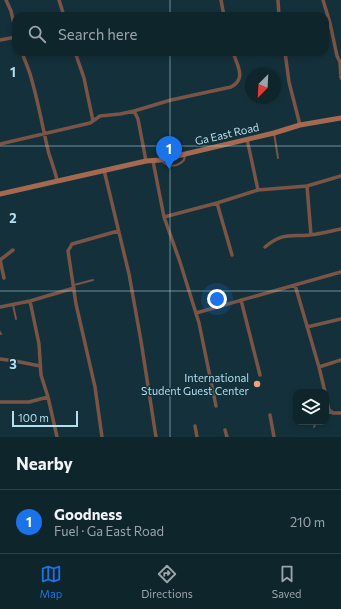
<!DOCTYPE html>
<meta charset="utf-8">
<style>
:root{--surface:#0f252c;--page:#182d34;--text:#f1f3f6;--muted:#9ba5a9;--line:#2f4248;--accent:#1a73e8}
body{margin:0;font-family:Commissioner,sans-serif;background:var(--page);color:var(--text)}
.controls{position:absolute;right:12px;bottom:12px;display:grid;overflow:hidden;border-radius:8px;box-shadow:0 2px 6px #0003}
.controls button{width:36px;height:36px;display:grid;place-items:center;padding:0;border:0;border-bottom:1px solid var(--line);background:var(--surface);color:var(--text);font:20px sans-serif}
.compass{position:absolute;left:245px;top:68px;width:36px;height:36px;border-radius:50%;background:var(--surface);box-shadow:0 2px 6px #0003;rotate:204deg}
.scale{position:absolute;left:12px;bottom:10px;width:66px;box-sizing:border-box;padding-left:4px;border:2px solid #b4deef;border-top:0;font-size:11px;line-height:14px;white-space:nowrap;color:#b4deef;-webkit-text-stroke:3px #14313b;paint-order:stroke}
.you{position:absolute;left:217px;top:299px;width:14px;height:14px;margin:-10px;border:3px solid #fff;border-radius:50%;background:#1a73e8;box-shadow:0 0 0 6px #1a73e833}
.badge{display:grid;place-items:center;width:26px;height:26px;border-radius:50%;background:var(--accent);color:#fff;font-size:13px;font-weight:700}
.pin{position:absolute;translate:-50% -33px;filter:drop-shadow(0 1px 2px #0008)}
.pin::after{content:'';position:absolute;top:21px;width:14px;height:12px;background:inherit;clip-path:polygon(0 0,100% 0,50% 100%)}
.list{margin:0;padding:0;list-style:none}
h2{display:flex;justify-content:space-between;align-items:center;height:52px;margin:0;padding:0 16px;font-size:17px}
h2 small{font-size:13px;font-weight:400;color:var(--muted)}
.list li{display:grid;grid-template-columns:26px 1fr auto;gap:12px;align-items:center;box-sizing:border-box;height:64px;padding:0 16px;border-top:1px solid var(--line)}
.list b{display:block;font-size:15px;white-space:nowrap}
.list p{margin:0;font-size:13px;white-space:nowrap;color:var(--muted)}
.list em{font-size:13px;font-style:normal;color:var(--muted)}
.icon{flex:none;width:22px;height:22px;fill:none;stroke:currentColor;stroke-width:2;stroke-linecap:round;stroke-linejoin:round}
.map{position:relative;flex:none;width:341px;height:437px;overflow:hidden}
.search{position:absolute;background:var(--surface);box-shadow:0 2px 6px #0003;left:12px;right:12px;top:12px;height:44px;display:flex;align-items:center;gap:10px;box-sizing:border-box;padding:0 14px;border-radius:12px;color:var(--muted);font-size:15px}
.sheet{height:116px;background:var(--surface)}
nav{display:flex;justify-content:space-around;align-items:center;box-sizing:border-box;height:56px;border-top:1px solid var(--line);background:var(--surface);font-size:11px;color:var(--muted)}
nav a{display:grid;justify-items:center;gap:2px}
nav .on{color:var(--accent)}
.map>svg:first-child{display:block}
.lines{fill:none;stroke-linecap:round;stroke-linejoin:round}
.lane{stroke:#7a5444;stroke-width:2}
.street{stroke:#7a5444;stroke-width:3.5}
.secondary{stroke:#a4694f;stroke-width:5}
.grid{fill:none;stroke:#b4deef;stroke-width:1;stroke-opacity:0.55}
.poi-dot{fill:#f1a17d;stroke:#14313b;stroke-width:1.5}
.labels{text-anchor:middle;stroke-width:3;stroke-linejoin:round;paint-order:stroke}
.street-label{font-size:11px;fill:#b4deef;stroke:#14313b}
.poi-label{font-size:11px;fill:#b4deef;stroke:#14313b;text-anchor:end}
.grid-label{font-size:13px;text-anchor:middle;font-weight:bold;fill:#b4deef;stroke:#14313b;stroke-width:3;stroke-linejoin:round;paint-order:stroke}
</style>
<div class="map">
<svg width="341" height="437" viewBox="0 0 341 437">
<rect width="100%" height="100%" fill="#14313b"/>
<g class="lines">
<path class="lane" d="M274 133 278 158
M161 160C167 168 178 167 184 160L185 155
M74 285 93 280
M13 305 16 319
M0 332 1 334
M326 413H333
M314 427 316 422"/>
<path class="street" d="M6 0 11 11 16 33
M59 0 64 16
M221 0 224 16
M278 0 279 16
M323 0 330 23 337 56 340 62 341 78
M0 40 16 37
M22 52C25 62 30 71 32 81 39 105 43 130 49 154 52 163 55 171 57 180
M75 52 84 78 93 121 100 116 120 114 134 111 138 119 146 161
M285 52 289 82 300 125
M134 111 171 100 231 87C247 78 237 66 233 52
M247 139 258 190 307 186 311 235
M0 144 90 123 93 121
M153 161 164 217 180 262 199 323 216 406
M104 170 129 274 141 341 156 437
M307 186 341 176
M217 203 232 255
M164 217 217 203 258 190
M265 247C283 232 290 237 310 235 320 234 331 231 341 229
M0 260 4 278
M0 260 13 250
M295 285 319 367 341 360
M241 300 260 375
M30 301 39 344 41 375 48 397 57 437
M0 307 30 301 74 288
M196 313 341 272
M307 327 341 319
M0 359 15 361 40 366
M319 367 325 392
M326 398 329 410 333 413H341
M0 402H29L48 397
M270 415 274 437
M195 426 197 437
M225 430 227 437
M102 437 95 387 76 304 68 251 72 244 118 231"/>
<path class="secondary" d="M0 194 146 161 160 160 274 133 300 125 341 118"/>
</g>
<path class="grid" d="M170 0V16M170 52V437M0 146H341M0 291H341"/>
<circle class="poi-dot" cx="257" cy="384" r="4"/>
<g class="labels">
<g class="street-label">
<text transform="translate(227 134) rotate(-13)" y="4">Ga East Road</text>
</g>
<g class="poi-label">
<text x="249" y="382">International<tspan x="249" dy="13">Student Guest Center</tspan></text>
</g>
</g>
<g class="grid-label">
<text x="13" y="77">1</text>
<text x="13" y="223">2</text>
<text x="13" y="369">3</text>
</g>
</svg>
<div class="controls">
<button><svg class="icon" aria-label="layers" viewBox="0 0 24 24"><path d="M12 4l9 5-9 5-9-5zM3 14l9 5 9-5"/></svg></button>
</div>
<svg class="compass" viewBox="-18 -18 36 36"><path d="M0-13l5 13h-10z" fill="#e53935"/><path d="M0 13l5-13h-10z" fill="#9ba5a9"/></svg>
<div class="scale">100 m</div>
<div class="you"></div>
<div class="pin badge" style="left:169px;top:169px">1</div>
<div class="search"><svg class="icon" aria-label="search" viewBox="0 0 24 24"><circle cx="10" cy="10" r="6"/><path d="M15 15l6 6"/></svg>Search here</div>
</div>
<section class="sheet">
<h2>Nearby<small></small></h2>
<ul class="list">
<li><span class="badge">1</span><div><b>Goodness</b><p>Fuel · Ga East Road</p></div><em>210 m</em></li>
</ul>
</section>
<nav>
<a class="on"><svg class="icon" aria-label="map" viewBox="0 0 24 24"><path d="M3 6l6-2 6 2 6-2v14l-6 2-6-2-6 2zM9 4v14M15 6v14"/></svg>Map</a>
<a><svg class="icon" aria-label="directions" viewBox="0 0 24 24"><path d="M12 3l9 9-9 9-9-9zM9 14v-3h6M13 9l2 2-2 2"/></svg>Directions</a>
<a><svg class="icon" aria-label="saved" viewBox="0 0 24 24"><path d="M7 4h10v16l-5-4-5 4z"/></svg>Saved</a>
</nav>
